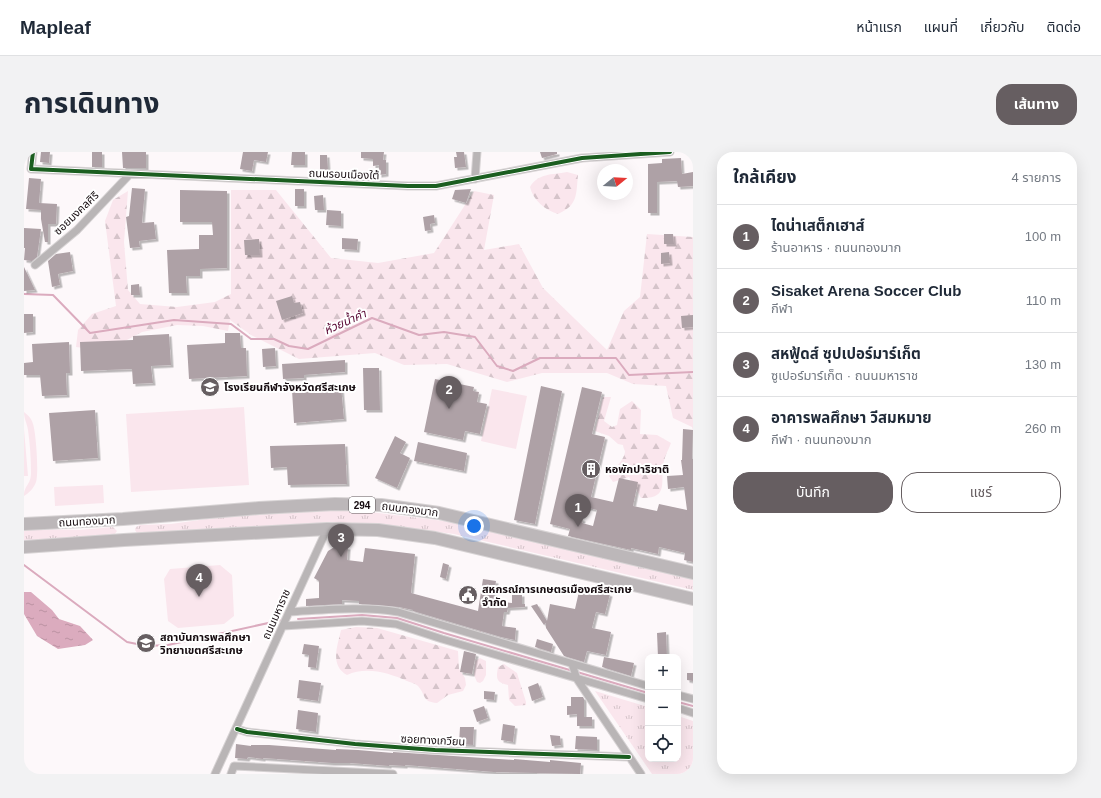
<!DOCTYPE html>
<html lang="th">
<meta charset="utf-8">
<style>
:root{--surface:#fff;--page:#f2f2f3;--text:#1f2937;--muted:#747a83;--line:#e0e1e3;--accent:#665e61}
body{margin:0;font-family:Helvetica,"Noto Sans Thai",sans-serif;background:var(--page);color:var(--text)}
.controls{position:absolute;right:12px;bottom:12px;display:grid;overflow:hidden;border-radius:8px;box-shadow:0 4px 16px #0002}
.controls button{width:36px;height:36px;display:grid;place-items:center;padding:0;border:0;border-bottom:1px solid var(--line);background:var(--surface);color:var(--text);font:20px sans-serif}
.compass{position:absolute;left:573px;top:12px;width:36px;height:36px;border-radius:50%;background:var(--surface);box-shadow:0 4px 16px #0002;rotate:72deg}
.you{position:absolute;left:450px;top:374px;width:14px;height:14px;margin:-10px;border:3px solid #fff;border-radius:50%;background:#1a73e8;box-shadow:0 0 0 6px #1a73e833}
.badge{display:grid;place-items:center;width:26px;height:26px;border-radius:50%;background:var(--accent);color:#fff;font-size:13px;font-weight:700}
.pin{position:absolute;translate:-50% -33px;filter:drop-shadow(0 1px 2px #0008)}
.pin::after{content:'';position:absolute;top:21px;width:14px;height:12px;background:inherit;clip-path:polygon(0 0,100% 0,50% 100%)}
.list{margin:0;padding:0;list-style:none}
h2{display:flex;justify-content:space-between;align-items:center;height:52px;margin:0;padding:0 16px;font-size:17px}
h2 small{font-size:13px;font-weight:400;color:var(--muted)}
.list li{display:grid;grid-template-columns:26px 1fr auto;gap:12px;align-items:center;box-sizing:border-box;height:64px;padding:0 16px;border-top:1px solid var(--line)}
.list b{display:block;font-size:15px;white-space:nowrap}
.list p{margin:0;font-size:13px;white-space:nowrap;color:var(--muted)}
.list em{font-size:13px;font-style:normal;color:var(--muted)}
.actions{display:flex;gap:8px;padding:12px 16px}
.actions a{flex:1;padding:9px 0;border:1px solid var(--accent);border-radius:16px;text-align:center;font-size:14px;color:var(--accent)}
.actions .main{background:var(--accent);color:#fff}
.icon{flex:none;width:22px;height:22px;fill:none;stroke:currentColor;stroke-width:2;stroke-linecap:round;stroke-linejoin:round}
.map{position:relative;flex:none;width:669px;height:622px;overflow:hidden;border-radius:16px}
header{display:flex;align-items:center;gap:24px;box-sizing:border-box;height:56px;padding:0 20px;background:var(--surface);border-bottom:1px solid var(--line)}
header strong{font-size:19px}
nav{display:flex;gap:22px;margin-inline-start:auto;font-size:14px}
.intro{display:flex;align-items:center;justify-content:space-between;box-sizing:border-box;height:96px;padding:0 24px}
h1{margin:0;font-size:28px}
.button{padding:10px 18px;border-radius:16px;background:var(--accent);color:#fff;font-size:14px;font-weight:700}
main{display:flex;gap:24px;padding:0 24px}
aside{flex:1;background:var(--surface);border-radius:16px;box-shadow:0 4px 16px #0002}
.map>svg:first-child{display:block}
.grass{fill:url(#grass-tufts)}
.forest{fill:url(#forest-firs)}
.park{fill:#fae6ed}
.water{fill:url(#water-ripples)}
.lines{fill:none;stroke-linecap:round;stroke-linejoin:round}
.stream{stroke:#dbabbe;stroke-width:2}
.building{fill:#aea1a6;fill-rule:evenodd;filter:url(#shadow)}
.minor-casing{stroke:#d7d3d4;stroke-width:9}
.primary-casing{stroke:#d7d3d4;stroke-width:14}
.minor{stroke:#b9b5b6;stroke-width:7}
.primary{stroke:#bcb7b9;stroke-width:12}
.cycleway-casing{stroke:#fff;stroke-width:6}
.cycleway{stroke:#1b5e20;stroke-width:4}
.labels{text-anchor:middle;stroke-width:4;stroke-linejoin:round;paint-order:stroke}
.shield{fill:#fff;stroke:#5b5457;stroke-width:1}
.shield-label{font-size:10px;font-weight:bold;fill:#150b0f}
.street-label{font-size:11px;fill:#150b0f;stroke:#fff}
.poi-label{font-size:11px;font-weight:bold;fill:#150b0f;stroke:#fff;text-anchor:start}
.water-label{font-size:12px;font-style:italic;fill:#590834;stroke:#fff}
</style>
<header>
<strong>Mapleaf</strong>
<nav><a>หน้าแรก</a><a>แผนที่</a><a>เกี่ยวกับ</a><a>ติดต่อ</a></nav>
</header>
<div class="intro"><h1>การเดินทาง</h1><a class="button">เส้นทาง</a></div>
<main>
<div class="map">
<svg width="669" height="622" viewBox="0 0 669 622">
<defs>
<pattern id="grass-tufts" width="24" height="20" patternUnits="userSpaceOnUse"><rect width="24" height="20" fill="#fae6ed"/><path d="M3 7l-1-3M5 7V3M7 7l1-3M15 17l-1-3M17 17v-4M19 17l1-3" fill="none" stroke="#d5c4ca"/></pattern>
<pattern id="forest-firs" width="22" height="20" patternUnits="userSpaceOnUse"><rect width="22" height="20" fill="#fae6ed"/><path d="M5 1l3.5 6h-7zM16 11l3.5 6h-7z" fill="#d5c4ca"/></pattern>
<pattern id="water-ripples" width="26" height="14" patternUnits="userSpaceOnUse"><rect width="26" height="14" fill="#dbabbe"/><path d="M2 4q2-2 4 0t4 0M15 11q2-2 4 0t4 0" fill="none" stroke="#bb92a2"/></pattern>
<filter id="shadow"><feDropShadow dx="2.5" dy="2.5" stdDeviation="0" flood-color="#0004"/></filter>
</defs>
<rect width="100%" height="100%" fill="#fdf8fa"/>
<path class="grass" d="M305 358 346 360 420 369 669 426V438L430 382 363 373 308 370 116 382 113 381 111 378 112 375 116 373 147 372 204 364Z
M89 375 93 379 90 383 0 390V377L56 378Z
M571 539 624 555V607H654V564L669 569V622H628Z"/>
<path class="forest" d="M543 20 554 23C552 43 554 53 534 62 521 58 509 48 506 35 514 21 528 23 543 20Z
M207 38H252L307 106 354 111 410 101 450 39 470 43 460 98 495 92 519 136 583 198 600 159 616 145 623 82 669 85V279L668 275 649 266 642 234 609 232 583 221H518L483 230 423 212 380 213 351 201 275 207 227 183 206 168 204 179 179 174 153 173 118 180 82 199 52 195 54 178 68 162 92 154 81 69 89 48 104 39 100 90 104 138 116 152 153 155 191 150 207 142Z
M579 245H587L580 269 588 275 593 273 596 257 608 249 617 258 616 282 633 283 647 291C645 297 641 303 640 309 635 328 647 347 617 346L605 325 589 330 585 324C589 317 600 309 601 300 601 298 599 296 599 293L594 292 585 284 571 279Z
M332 475 353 476 434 499 435 517 441 526 442 533 439 539 424 543 413 551C398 550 402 543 394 534 392 532 386 530 383 529 365 521 342 514 323 523 305 513 314 493 317 478Z
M456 506 462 509V523L459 529 456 531 453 530 450 523 451 509Z
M480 512 493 521 502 550V553L491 554 485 548 484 533C472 530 472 527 474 515Z"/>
<path class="park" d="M468 237 503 244 492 297 457 289Z
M220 255 225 333 107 340 102 262Z
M0 260C4 263 8 267 9 272 12 281 15 321 12 330 10 336 5 341 0 344 0 333 7 333 7 321 7 307 6 292 4 278 3 271 0 267 0 260Z
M0 277 4 324H0Z
M79 333 80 351 31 354 30 335Z
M196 413 208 423 210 464 200 472 154 476 144 469 140 427 146 417Z"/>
<path class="water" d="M0 440H7L28 458 35 467 56 474 69 488 61 493 34 497 13 484 0 462Z"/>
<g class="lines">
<path class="stream" d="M0 142 29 143 66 181 150 168 207 172 227 187H250L265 194 284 197 348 166 395 183 420 180 451 185 473 214 489 219 516 206H592L605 223 669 220
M0 413 103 490 123 494 144 493 258 468
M274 467 338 463 373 466 420 481 549 519
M553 520 624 541
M654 550 669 554"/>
</g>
<path class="building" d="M17 0H26L25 11 16 10Z
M68 0H78V15H68Z
M98 0H122V16H99Z
M219 0H244L242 10 230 8 228 19 216 17Z
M268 0H281V13H267Z
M337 0H360L359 8H362V22L355 23V13L349 14V7L337 6Z
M432 0H440L442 15 431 16 430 5H433Z
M516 0H533V2L518 6Z
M296 3H303L304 18H296Z
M657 6 658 22 669 20V34L654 35 653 29 633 30V61H624V12L638 11V7Z
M5 26 17 27 15 51 33 52 32 72H24V90H21L17 67V58L2 57Z
M108 36 121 37 118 71 130 70 132 87 115 89 116 95 106 96 102 65 105 64Z
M271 37H280V54H271Z
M447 37 442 51 428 47 431 38Z
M156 38 203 39V116L176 117V124H162L163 141H145L143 98 175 97V83H189L188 70H156Z
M299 43 300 58H291L290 44Z
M303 58 317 59V74L302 73Z
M410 63 411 71 406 72 407 78 401 79 399 65Z
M0 76 17 77 13 105 8 109 0 108 1 96H0Z
M640 82H649L650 92H640Z
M318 86 334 87 333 98 318 97Z
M235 87 236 103H221L220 88Z
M46 100 49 119 34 122 36 133 28 135 24 109 32 102Z
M645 100 646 111 637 112V101Z
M0 115 11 138 0 139Z
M115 132 116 143H107V133Z
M268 144 270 151 276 150 279 161 258 168 252 149Z
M0 162H9V180L0 181Z
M669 163V175L658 176 657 164Z
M201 181H216L217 196H222L223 224 165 227 163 193 201 191Z
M145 182 147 213 127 214 129 231 109 232 108 217 57 219 56 190 109 188V184Z
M45 190 46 221H42L43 243 18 244 16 223H0V211L9 210 8 192Z
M251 196 252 214 239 215 238 197Z
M321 208V220L280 223V226L259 227 258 212Z
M339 216H355L356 258H340Z
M411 227 450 235 449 239 455 240 453 250 463 252 456 282 441 279 439 288 400 280Z
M317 234 320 267 270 271 268 238Z
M517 234 538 239 511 372 490 368Z
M558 235 578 240 568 282 581 285 567 345 589 350 595 326 614 330 609 354 633 359 635 352 663 358 660 335 644 337 643 324 659 323 657 308H658L659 277 669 278 668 307H669V410L660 408 661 401 635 395 634 402 607 396V398L544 384 546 377 526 372ZM557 354 573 358 569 374 558 371 559 367 554 366Z
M71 258 74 306 29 309 25 261Z
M371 284 382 290 376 301 386 306 373 336 351 326Z
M394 290 443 301 440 319 390 309Z
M321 292 323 332 264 333 263 315 247 316 246 294Z
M312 394 324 395 323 408 339 410 341 396 391 402 387 441 454 459 459 427 472 429 469 449 488 451V443L498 442V452H501V455L484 456 483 460H480L478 474 492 476 491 488 477 485 389 459V458L375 455 335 452V449L318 448V452L282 454V447L295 446V429L290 426 304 399Z
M419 411 425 413 422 427 416 425Z
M556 435 586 442 581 462 572 460 568 476 587 480 582 503 563 499 560 510 540 504 522 476V471L520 473 507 454 513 452 523 469 526 452 551 457Z
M642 480 643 505H634L633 481Z
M513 487 529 492 527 500 511 495Z
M280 492 295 494 292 516 284 515 285 503 278 502Z
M440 499 452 502 448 522 436 520Z
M580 505 610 511 607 524 578 515Z
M663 521H669V529L663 528Z
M275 528 297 531 294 549 273 546Z
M514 531 519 545 508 549 504 535Z
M460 539 471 540 470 548 460 547Z
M547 545H559L560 547V565H568V574H553V562L543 563V554H547Z
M460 554 464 566 453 570 449 558Z
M274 558 294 561 292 580 272 577Z
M479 572 491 574 489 590 477 588Z
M436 575H450L449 593 435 592Z
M526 583 536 584 537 593 528 594Z
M552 584 573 585V598L551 597Z
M212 592 227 594V593H245L312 598V597L334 598 369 601V600L490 608V607L526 610V608L557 611 556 622 470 620 381 613V614L365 613V614L326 611H308L239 606V607L224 605 223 607 211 606Z"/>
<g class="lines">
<defs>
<path id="minor" d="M9 0 7 17 384 34H412L558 6 646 0
M451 27 453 0
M11 113 53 78 106 22
M265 460C302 458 338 454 374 460L624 534
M259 474 338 469 372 472 418 487 624 547
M548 512 553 527 617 622
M654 543 669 547
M654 556 669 561
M213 577 223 580 331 592 411 598 605 605
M191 622 303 377
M207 622 210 614 369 622"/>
<path id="primary" d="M0 372 99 367 235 356 311 352 357 353 415 361 669 421
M0 395 100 388 303 377 354 378 411 386 669 447"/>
</defs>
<use href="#minor" class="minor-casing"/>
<use href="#primary" class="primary-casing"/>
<use href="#minor" class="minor"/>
<use href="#primary" class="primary"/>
<defs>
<path id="cycleway" d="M9 0 7 17 384 34H412L558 6 646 0
M213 577 223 580 331 592 411 598 605 605"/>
</defs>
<use href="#cycleway" class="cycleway-casing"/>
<use href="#cycleway" class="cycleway"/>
</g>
<defs>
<symbol id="university-disc" viewBox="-11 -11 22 22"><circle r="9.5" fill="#665e61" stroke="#fff"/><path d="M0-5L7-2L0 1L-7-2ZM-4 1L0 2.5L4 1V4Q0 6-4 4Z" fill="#fff"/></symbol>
<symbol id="building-disc" viewBox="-11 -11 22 22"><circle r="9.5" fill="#665e61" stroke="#fff"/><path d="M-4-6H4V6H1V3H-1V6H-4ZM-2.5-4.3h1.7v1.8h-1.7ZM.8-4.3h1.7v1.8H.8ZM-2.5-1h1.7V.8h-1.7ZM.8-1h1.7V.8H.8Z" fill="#fff"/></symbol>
<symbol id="civic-disc" viewBox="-11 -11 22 22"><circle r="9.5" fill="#665e61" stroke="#fff"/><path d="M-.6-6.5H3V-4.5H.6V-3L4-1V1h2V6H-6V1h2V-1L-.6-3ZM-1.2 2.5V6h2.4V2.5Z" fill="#fff"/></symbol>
</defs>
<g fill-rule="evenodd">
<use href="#university-disc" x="175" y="224" width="22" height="22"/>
<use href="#building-disc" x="556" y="306" width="22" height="22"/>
<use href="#civic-disc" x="433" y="432" width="22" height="22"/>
<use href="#university-disc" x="111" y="480" width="22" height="22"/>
</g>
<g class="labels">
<rect class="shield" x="325" y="345" width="26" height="16" rx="3"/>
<g class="shield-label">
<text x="338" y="357">294</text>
</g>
<g class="street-label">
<text transform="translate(320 22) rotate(2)" y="4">ถนนรอบเมืองใต้</text>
<text transform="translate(52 61) rotate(-44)" y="4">ซอยมงคลศิริ</text>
<text transform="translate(386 357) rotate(7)" y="4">ถนนทองมาก</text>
<text transform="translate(63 369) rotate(-3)" y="4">ถนนทองมาก</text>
<text transform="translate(252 462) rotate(-66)" y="4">ถนนมหาราช</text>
<text transform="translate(409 588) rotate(3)" y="4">ซอยทางเกวียน</text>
</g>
<g class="poi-label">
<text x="200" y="239">โรงเรียนกีฬาจังหวัดศรีสะเกษ</text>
<text x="581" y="321">หอพักปาริชาติ</text>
<text x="458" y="441">สหกรณ์การเกษตรเมืองศรีสะเกษ<tspan x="458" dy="13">จำกัด</tspan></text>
<text x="136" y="489">สถาบันการพลศึกษา<tspan x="136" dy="13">วิทยาเขตศรีสะเกษ</tspan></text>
</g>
<g class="water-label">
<text transform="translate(321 170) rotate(-24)" y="4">ห้วยน้ำคำ</text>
</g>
</g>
</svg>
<div class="controls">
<button>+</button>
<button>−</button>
<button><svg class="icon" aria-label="locate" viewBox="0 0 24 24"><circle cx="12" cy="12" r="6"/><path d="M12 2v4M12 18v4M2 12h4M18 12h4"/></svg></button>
</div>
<svg class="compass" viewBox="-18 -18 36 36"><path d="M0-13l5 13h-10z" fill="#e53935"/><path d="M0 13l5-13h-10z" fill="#747a83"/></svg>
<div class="you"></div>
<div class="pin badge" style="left:554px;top:375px">1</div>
<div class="pin badge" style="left:425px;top:257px">2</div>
<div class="pin badge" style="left:317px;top:405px">3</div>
<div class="pin badge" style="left:175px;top:445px">4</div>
</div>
<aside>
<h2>ใกล้เคียง<small>4 รายการ</small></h2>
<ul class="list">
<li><span class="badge">1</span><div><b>ไดน่าเสต็กเฮาส์</b><p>ร้านอาหาร · ถนนทองมาก</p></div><em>100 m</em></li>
<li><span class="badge">2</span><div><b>Sisaket Arena Soccer Club</b><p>กีฬา</p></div><em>110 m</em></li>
<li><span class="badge">3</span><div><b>สหฟู้ดส์ ซุปเปอร์มาร์เก็ต</b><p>ซูเปอร์มาร์เก็ต · ถนนมหาราช</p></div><em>130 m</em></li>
<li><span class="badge">4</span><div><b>อาคารพลศึกษา วีสมหมาย</b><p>กีฬา · ถนนทองมาก</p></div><em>260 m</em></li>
</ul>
<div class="actions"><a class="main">บันทึก</a><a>แชร์</a></div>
</aside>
</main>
